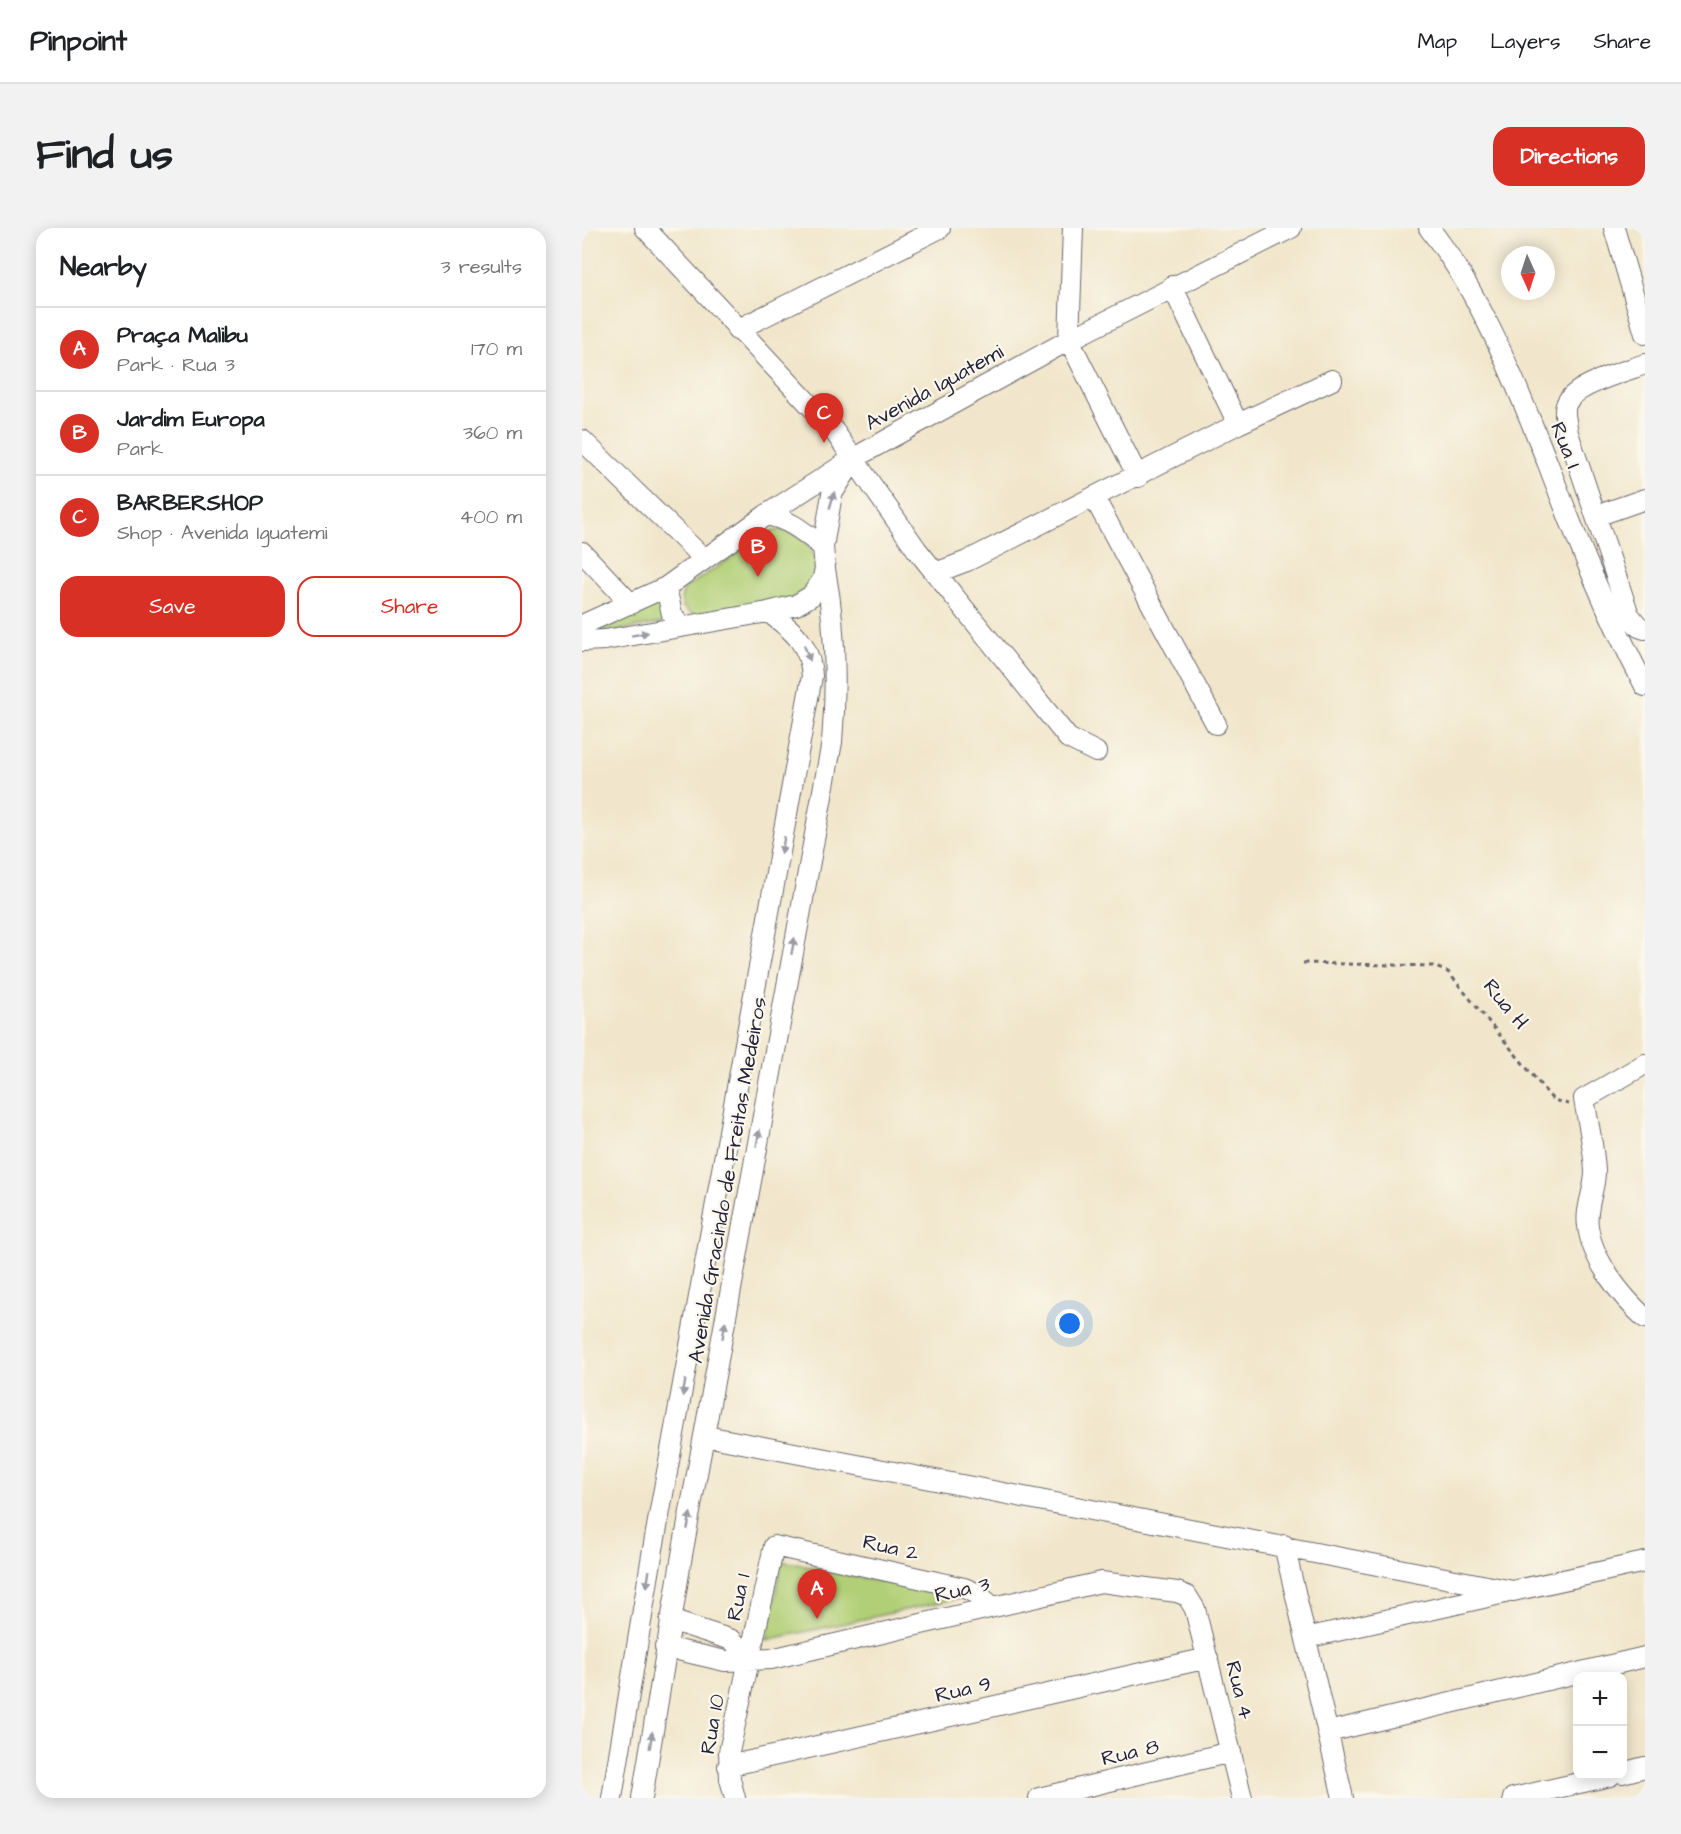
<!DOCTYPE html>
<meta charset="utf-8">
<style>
:root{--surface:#fff;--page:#f2f2f2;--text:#202124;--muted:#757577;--line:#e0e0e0;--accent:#d93025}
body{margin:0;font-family:"Architects Daughter",sans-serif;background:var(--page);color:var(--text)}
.controls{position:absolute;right:18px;bottom:18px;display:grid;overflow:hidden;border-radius:12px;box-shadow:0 3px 15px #0003}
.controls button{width:54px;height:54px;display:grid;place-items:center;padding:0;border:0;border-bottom:2px solid var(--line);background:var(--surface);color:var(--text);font:30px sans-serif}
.compass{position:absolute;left:919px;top:18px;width:54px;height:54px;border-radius:50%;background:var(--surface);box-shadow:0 3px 15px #0003;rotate:177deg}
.you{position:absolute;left:488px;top:1096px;width:21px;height:21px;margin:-15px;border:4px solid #fff;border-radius:50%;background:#1a73e8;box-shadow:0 0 0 9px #1a73e833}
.badge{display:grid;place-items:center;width:39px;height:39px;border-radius:50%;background:var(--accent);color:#fff;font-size:20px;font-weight:700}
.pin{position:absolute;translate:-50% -50px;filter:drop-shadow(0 2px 3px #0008)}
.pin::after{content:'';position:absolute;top:32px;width:21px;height:18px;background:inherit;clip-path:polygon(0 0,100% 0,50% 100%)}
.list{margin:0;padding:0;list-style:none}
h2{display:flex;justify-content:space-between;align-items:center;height:78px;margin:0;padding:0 24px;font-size:26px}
h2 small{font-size:20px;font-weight:400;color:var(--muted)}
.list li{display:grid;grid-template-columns:39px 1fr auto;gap:18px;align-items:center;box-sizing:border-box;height:84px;padding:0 24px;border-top:2px solid var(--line)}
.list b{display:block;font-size:22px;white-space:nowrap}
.list p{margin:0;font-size:20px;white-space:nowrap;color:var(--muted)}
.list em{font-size:20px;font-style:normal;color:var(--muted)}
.actions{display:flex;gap:12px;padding:18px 24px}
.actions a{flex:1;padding:14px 0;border:2px solid var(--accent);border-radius:18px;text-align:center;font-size:21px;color:var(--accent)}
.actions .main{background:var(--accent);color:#fff}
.map{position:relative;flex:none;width:1063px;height:1570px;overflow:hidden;border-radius:18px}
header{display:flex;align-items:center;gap:36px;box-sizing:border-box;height:84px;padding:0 30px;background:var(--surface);border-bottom:2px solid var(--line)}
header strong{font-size:28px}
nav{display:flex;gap:33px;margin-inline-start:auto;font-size:21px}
.intro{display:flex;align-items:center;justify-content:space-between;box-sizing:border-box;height:144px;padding:0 36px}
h1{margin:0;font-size:42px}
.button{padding:15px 27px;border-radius:18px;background:var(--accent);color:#fff;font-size:21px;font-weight:700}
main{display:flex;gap:36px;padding:0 36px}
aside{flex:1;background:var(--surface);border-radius:18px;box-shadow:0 3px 15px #0003}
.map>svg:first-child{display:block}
.green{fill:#b1cf76;stroke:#6a7858;stroke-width:1.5}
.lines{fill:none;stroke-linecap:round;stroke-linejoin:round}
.minor-casing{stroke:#6a676d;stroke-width:22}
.path{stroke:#6a676d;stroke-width:3;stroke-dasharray:4.5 4.5;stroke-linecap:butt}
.minor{stroke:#fff;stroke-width:20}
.oneway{fill:#9c9ca7}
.labels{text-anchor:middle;stroke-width:4.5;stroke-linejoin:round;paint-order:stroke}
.street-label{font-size:21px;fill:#22223b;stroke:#fbf7ec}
</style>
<header>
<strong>Pinpoint</strong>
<nav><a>Map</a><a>Layers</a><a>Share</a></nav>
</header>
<div class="intro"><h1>Find us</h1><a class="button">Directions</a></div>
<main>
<aside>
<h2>Nearby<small>3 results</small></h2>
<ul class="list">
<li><span class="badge">A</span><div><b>Praça Malibu</b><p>Park · Rua 3</p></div><em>170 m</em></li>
<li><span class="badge">B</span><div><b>Jardim Europa</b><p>Park</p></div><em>360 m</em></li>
<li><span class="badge">C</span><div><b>BARBERSHOP</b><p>Shop · Avenida Iguatemi</p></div><em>400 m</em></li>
</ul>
<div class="actions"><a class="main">Save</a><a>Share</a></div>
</aside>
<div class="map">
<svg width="1063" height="1570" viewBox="0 0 1063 1570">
<rect width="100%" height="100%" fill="#fbf7ec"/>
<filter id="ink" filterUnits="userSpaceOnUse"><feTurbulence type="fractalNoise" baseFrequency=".0167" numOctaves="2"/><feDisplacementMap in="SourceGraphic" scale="12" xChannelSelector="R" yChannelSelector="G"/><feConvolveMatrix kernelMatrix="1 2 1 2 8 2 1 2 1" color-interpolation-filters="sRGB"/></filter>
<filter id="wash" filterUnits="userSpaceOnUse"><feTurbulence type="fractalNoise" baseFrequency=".008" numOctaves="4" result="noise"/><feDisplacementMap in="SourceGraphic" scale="24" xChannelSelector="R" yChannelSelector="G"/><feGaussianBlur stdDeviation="1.35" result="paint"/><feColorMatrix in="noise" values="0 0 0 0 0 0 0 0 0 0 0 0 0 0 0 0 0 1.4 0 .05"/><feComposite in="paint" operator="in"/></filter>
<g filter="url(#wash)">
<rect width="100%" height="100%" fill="#f1e6cb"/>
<path class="green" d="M199 302C219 305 242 327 232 349 229 357 219 365 214 371L111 387 101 379 99 370 103 360 190 303Z
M77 375 79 386 86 394 0 409Z
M200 1333 378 1370 185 1412Z"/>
</g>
<g filter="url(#ink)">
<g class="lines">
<defs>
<path id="minor" d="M63 0 252 203 335 322 486 510 514 524
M491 0 487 112 556 249
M847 0C901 69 934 156 966 236 995 312 1025 387 1063 458
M1032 0 1063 106
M590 58 656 196
M155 102 358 0
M1063 136C1044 143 990 157 984 177 981 185 985 196 986 205L1047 387 1057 399 1063 401
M0 212 122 331
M513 271 634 496
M184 287C207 291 222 304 241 319
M1014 288 1063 271
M0 324 49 376
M353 345 385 333 656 196 750 152
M84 359 90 386 99 399
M0 397 84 359 184 287 272 230 487 112 709 0
M0 413 23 412 186 384 214 377 229 368 240 353 243 341 241 319 250 266 271 233
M1063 836 1002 871C1006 895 1012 919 1013 944 1013 962 1003 980 1006 998 1010 1032 1039 1068 1063 1090
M124 1208 931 1363 1063 1334
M702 1317 761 1570
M88 1392 150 1412 167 1430
M724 1410 923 1365
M83 1419 143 1433 189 1431 519 1354 595 1364 605 1368 613 1381 660 1570
M746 1504 1063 1429
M146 1538 626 1430
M1040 1545 1063 1539
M30 1570 71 1321 230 448C228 416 211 402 186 384
M60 1570 100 1327 250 514C255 455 254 399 243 341
M153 1570 148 1551 147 1524 192 1318 382 1360 394 1365 411 1379
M457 1570 649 1524
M931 1570 1028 1548"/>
</defs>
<use href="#minor" class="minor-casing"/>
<path class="path" d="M721 735 851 738 866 744 971 872 987 876"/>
<use href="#minor" class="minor"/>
</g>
<defs><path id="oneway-solid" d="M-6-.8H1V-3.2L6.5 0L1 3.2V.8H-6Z" transform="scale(1.5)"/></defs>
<g class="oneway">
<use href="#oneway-solid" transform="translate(250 272) rotate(-74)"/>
<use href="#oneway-solid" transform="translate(58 406) rotate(-10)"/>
<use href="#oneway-solid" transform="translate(225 425) rotate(69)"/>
<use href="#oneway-solid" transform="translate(201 617) rotate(100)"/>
<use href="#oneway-solid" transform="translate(211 718) rotate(-79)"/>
<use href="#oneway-solid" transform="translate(176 910) rotate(-80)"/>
<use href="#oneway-solid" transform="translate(142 1102) rotate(-80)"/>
<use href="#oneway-solid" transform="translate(102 1160) rotate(100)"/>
<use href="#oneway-solid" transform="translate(107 1293) rotate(-79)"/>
<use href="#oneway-solid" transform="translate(66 1351) rotate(99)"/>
<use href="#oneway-solid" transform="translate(69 1512) rotate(-81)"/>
</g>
</g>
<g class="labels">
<g class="street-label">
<text transform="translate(352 159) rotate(-29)" y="7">Avenida Iguatemi</text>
<text transform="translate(984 217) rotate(68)" y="7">Rua I</text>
<text transform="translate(924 776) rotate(51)" y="7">Rua H</text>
<text transform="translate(145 952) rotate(-80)" y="7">Avenida Gracindo de Freitas Medeiros</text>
<text transform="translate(309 1319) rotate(13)" y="7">Rua 2</text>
<text transform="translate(380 1361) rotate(-13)" y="7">Rua 3</text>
<text transform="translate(156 1369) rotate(-78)" y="7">Rua 1</text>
<text transform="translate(381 1461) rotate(-13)" y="7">Rua 9</text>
<text transform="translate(658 1462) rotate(76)" y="7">Rua 4</text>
<text transform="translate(130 1496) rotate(-80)" y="7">Rua 10</text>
<text transform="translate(548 1524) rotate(-13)" y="7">Rua 8</text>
</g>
</g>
</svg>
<div class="controls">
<button>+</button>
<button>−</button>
</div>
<svg class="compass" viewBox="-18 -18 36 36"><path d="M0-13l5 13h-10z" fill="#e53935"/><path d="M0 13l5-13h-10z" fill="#757577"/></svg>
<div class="you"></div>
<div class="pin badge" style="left:235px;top:1391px">A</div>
<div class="pin badge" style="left:176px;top:349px">B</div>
<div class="pin badge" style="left:242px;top:215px">C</div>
</div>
</main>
